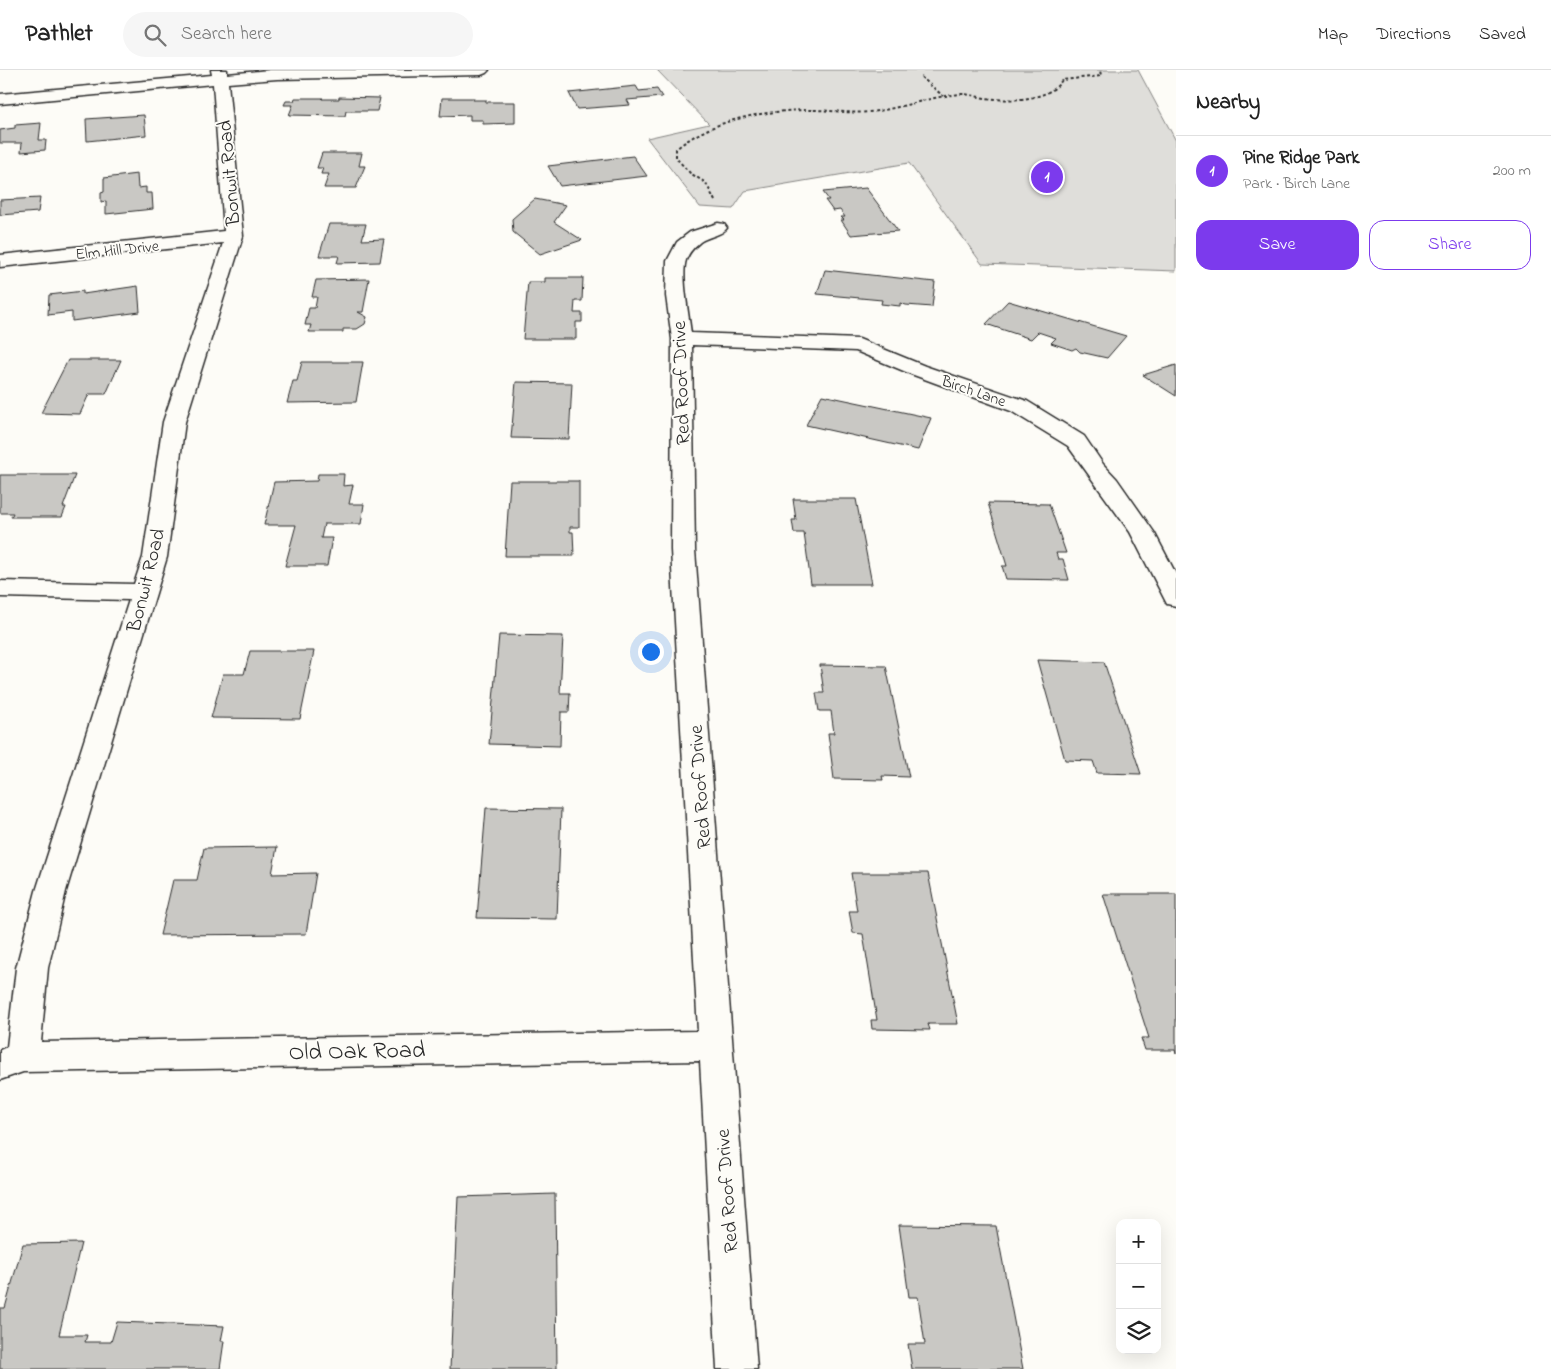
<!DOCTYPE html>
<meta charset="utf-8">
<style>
:root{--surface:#fff;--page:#f6f6f6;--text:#222;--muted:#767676;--line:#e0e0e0;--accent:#7c3aed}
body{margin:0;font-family:"Indie Flower",sans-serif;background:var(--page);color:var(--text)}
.controls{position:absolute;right:15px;bottom:15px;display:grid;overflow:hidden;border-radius:10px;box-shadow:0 5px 20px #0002}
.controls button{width:45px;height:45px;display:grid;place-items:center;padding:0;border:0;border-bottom:1px solid var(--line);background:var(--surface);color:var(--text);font:25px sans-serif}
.you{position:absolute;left:650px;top:581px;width:18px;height:18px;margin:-12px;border:4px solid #fff;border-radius:50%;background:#1a73e8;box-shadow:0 0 0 8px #1a73e833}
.badge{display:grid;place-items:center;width:32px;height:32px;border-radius:50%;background:var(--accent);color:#fff;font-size:16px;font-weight:700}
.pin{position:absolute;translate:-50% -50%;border:2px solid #fff;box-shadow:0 1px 5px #0006}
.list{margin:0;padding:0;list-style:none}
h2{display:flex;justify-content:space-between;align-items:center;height:65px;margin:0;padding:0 20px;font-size:21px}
h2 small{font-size:16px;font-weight:400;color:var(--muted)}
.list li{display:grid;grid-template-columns:32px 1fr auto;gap:15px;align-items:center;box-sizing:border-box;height:70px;padding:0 20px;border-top:1px solid var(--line)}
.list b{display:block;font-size:19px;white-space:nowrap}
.list p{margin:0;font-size:16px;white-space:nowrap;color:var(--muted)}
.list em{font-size:16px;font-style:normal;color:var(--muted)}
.actions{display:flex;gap:10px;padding:15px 20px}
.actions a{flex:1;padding:11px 0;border:1px solid var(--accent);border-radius:15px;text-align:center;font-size:18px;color:var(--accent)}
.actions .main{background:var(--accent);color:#fff}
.icon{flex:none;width:28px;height:28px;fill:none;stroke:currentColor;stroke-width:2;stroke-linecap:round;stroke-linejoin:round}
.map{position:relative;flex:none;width:1176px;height:1299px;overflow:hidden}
header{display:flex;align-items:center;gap:30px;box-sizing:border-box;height:70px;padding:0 25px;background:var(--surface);border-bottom:1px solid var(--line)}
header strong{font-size:24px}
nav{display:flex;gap:28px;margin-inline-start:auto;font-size:18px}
.search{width:350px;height:45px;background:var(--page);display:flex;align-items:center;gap:12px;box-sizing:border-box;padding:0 18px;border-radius:28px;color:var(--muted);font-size:19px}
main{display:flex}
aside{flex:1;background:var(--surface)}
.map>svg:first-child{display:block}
.green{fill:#dfdeda;stroke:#858482}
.building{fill:#c9c8c4;stroke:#2b2b2b}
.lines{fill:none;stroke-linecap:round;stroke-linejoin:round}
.minor-casing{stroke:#2b2b2b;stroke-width:3}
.path{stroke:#2b2b2b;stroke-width:2;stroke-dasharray:3 2.5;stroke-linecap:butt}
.minor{fill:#fdfcf7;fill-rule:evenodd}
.labels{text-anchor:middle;stroke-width:4;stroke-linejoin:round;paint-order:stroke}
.far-street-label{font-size:16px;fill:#2b2b2b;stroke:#fdfcf7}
.street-label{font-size:20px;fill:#2b2b2b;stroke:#fdfcf7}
.near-street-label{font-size:24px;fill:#2b2b2b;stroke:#fdfcf7}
</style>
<header>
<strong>Pathlet</strong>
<div class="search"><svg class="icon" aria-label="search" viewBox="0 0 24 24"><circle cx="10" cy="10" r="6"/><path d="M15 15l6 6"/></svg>Search here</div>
<nav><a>Map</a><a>Directions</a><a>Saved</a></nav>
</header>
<main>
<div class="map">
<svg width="1176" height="1299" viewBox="0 0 1176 1299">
<rect width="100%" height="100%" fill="#fdfcf7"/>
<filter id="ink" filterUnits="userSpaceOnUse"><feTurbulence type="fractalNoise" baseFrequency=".02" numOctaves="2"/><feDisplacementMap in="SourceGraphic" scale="10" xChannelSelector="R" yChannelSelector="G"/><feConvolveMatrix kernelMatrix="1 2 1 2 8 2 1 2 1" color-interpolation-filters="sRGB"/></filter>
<g filter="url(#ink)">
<path class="green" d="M657 0H1138L1176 71V201L982 194 909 93 745 121 733 139 700 137 647 68 709 54Z"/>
<path class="building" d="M636 16 639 21 657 19 662 27 627 30 630 35 577 39 569 23Z
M339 27 380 28 377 41H346L345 46 289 45 293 35H284L286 31H294L295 28H323L322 29H339Z
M442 28H474L473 30H486V32H515V53L483 54V50H470V45L440 46Z
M144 45 146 65 87 71 86 49Z
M41 53 39 70H46L45 80 21 82 22 73H0V60L15 58V55Z
M322 83H362L359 96H365L356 118H324L329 104H321L323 98H317Z
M633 86 647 106 560 116 548 96Z
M137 104 138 118 146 117V123H152L153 139 106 144V131L101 132V123L104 122V108Z
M866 118 898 161 851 165 841 150H844L841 147H845L840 140 833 141 825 130H829L823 122Z
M40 128 38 142 0 145V130Z
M535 129 566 135 554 152 582 170 540 184 513 162 512 149Z
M329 154H366L362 170 384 169 380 192 337 193 339 186H319Z
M825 200 935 212 932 237 906 235 900 233V236L881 234 882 230 817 224Z
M545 208H583L582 231H575L574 243H582V252H576V269H523L528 212H545Z
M369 209 363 242H358L367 247 365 254 357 259H343V262H309L311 255H305L309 238H315L317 227H312L316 210Z
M138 216 140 242 72 251V242L48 245 49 225 83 221V224Z
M1008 231 1126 266 1107 288 1080 282 1076 278 1072 280 1051 273 1056 268 1038 262 1031 269 986 254Z
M68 290H121L106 324H89L80 344 41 343Z
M302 292H363L356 332 287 333 293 311H297Z
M1176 295V326L1143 305Z
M516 312 572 313 569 369 511 368Z
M822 325 931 348 918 380 806 355Z
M318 404H344L343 416 353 415 349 434H364L361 454H324L321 468H332L327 496H285L296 455H264L274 412 317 411Z
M0 405H75L63 437H66L62 447H11L13 443H0Z
M510 411H579V457H570V462H573L574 486H505Z
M793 429H856L872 514H811L804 463H794L792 450H796Z
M988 433 1049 434 1066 483H1056L1058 489H1063L1069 510 1006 509 1002 496H1007Z
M499 565 563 566 560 623H570L569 642H561L560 676 489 674Z
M250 581H314L300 649 211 648 223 604H244Z
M1037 590 1104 592 1141 704 1097 703 1093 691 1065 690Z
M820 595 886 596 909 707 882 706 883 710 834 709 828 663H834L831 641H819L816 623H824Z
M486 738 561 739 557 849 477 848Z
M277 777 272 804 316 803 306 864 160 865 173 810H197L204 778Z
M851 803H928L958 954H928L930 960 872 959 871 950H877L863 864 853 863 849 841H857Z
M1103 824H1176V984L1175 980H1145L1141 968H1149Z
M555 1124 557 1299H450L458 1127Z
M899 1155 996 1156 1023 1299H912L908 1274H925L918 1227H909Z
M81 1173 59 1265H87L85 1272H111L117 1252 224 1256 221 1271H224L220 1299H0V1238H5L23 1174Z"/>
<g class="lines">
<defs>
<path id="minor" d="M211 0H227V4L270 0H489L486 3 481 5 277 9 228 13 243 166 185 352 167 487 66 821 48 898 41 972 698 961 671 480 672 269 666 226 667 191 677 172 690 162 718 153 724 154 727 158C721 166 708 166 700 172 694 177 689 182 686 190 681 205 689 246 691 263L859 269 925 296 1027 331 1084 366 1103 394 1117 409 1154 462 1176 504V536L1167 534 1130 462 1068 376 1011 341 911 304 856 281 692 275 695 480 757 1299H717L700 991 23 1002 0 1010V980L7 977 16 898 36 821 129 530 0 527V511L134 514 143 487 163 352 223 173 0 197V185L224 161 213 14 0 34V24L212 5Z"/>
</defs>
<use href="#minor" class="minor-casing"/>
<path class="path" d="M921 7 943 26
M715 131 706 113 690 103 676 88V79C712 49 766 40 812 40 831 40 850 44 869 42 901 39 930 26 962 24 970 24 977 27 985 28 1008 31 1048 32 1062 10L1101 6 1100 0"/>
<use href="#minor" class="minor"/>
</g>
</g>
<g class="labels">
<g class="far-street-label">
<text transform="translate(117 179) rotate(-6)" y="6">Elm Hill Drive</text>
<text transform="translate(974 320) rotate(19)" y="6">Birch Lane</text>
</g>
<g class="street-label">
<text transform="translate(228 103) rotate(-95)" y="7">Bonwit Road</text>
<text transform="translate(680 313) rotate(-92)" y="7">Red Roof Drive</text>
<text transform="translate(145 510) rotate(-76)" y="7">Bonwit Road</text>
<text transform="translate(699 717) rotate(-94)" y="7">Red Roof Drive</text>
<text transform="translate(726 1121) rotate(-94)" y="7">Red Roof Drive</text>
</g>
<g class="near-street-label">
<text transform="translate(357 980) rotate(-1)" y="8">Old Oak Road</text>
</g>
</g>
</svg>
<div class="controls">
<button>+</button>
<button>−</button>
<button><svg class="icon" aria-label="layers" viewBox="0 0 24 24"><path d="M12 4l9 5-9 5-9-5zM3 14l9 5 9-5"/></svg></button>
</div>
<div class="you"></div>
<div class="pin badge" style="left:1047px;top:107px">1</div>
</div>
<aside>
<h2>Nearby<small></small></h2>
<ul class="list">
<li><span class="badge">1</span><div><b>Pine Ridge Park</b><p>Park · Birch Lane</p></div><em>200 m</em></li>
</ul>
<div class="actions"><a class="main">Save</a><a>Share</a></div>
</aside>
</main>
